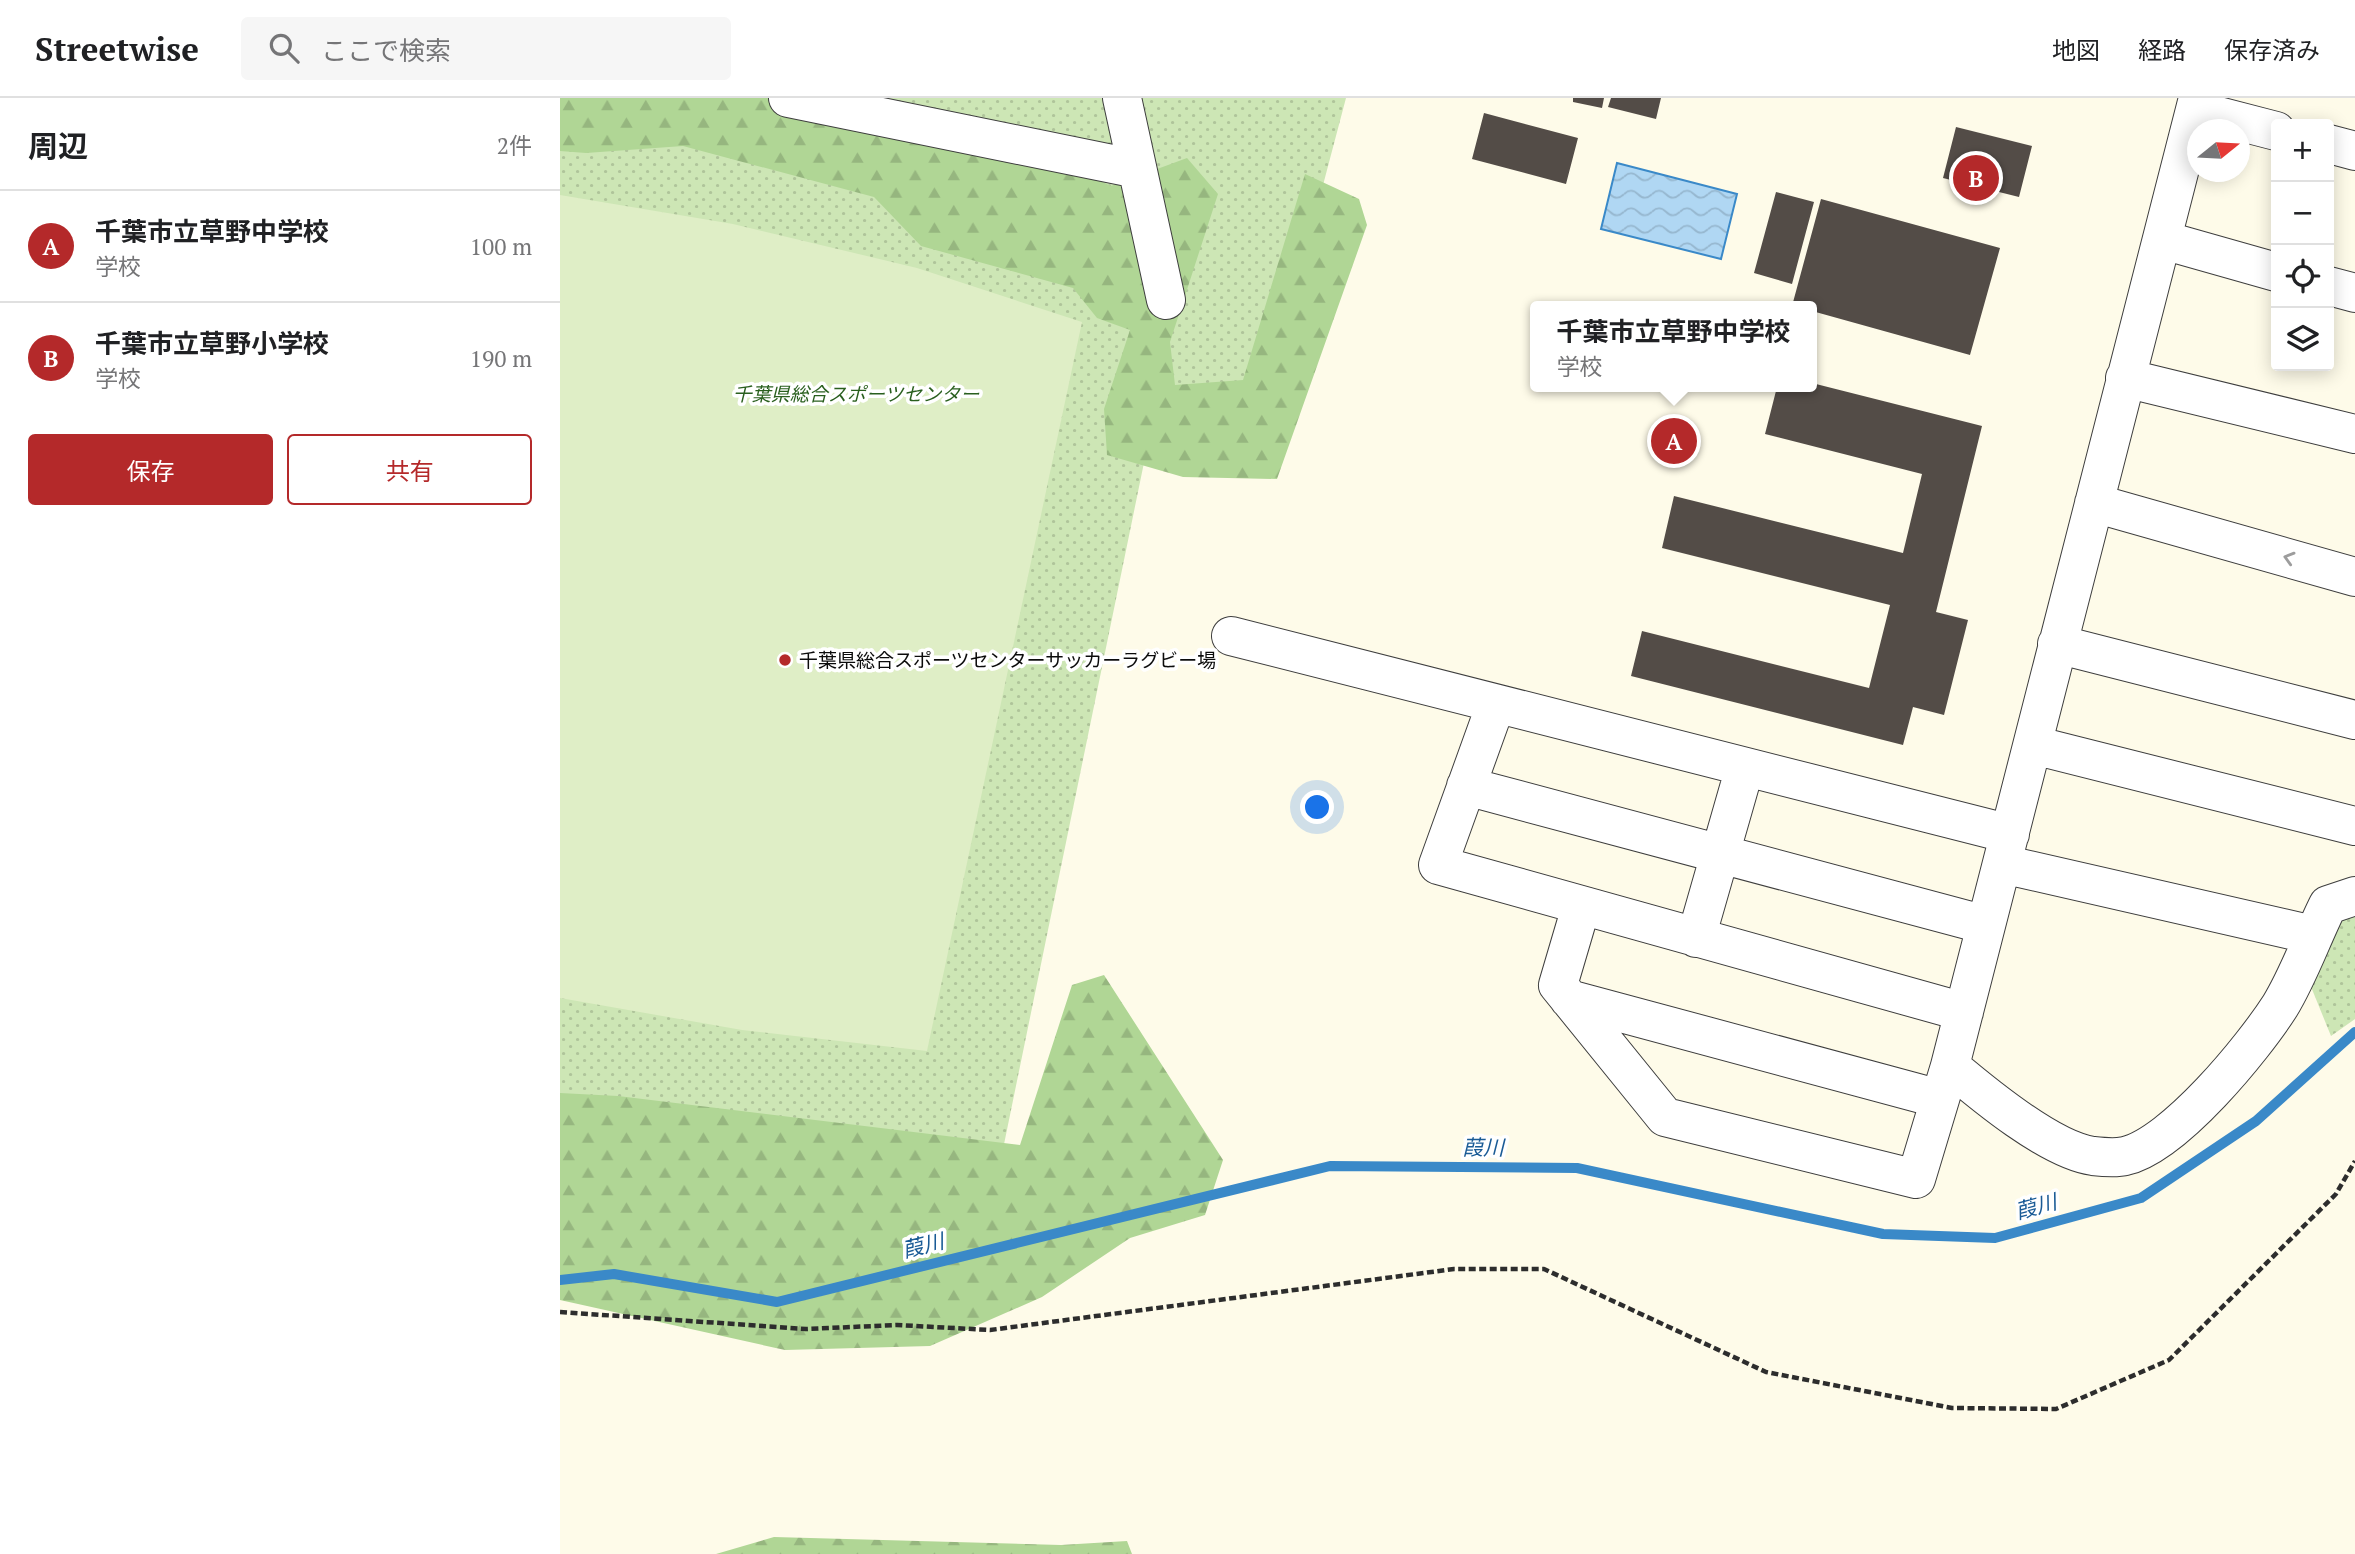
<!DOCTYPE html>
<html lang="ja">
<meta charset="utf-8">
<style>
:root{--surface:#fff;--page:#f6f6f6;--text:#202124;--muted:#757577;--line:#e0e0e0;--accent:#b4292a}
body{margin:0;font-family:"PT Serif","Noto Sans JP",serif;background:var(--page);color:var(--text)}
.controls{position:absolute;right:21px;top:21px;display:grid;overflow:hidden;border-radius:7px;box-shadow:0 4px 18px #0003}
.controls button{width:63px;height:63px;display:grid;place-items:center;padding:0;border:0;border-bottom:2px solid var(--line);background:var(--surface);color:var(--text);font:35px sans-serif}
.compass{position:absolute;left:1627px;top:21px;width:63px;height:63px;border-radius:50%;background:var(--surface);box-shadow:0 4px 18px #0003;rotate:72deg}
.you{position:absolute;left:758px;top:710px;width:24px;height:24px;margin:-18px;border:5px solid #fff;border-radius:50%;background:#1a73e8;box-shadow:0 0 0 10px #1a73e833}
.badge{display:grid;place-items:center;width:46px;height:46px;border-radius:50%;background:var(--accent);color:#fff;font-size:23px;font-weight:700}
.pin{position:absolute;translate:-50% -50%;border:4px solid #fff;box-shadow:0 2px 7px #0006}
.popup{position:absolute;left:970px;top:203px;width:287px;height:91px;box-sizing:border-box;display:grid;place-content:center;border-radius:7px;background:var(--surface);filter:drop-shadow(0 2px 5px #0005);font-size:23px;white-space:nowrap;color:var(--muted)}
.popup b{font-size:26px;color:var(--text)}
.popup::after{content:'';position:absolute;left:50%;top:100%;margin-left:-14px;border:14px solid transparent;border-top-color:var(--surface)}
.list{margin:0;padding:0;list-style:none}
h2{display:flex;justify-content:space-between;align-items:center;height:91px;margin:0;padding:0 28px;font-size:30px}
h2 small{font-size:23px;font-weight:400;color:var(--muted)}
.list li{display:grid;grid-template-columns:46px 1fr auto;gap:21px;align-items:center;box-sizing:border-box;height:112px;padding:0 28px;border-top:2px solid var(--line)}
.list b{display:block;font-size:26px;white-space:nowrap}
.list p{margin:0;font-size:23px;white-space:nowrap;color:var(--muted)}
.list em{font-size:23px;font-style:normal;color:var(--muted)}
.actions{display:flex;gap:14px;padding:21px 28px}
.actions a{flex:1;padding:16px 0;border:2px solid var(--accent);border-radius:7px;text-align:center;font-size:24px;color:var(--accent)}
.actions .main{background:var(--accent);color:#fff}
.icon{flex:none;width:38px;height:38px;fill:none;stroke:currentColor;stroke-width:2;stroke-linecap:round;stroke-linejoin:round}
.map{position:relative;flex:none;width:1795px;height:1456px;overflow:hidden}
header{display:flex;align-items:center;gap:42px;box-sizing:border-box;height:98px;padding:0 35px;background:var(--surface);border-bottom:2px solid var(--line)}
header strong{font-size:33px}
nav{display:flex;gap:38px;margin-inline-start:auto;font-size:24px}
.search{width:490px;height:63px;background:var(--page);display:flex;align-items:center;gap:18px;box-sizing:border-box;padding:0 24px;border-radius:7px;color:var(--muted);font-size:26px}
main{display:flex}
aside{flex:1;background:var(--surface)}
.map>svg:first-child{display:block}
.grass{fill:url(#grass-dots)}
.forest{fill:url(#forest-firs)}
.pitch{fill:#dfeec6}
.water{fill:url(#water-waves);stroke:#3a89c8;stroke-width:2}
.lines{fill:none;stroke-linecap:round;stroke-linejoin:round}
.stream{stroke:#3a89c8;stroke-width:10}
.building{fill:#534c47}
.minor-casing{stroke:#3e3e3e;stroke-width:40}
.path{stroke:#2d2d2d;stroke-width:4.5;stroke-dasharray:7 3.5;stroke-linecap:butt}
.minor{stroke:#fff;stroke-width:38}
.oneway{stroke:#9d9d9d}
.poi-dot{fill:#b4292a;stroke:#fff;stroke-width:2.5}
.labels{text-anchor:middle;stroke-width:7;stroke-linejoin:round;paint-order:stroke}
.park-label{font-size:19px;font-style:italic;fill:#295f1e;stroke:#fff}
.poi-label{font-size:19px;fill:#0b0b0b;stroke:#fff;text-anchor:start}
.water-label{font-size:21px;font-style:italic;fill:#1a5b96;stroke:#fff}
</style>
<header>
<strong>Streetwise</strong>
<div class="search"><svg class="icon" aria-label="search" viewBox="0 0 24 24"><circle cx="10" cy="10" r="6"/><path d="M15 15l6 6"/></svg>ここで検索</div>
<nav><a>地図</a><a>経路</a><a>保存済み</a></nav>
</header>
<main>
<aside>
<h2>周辺<small>2件</small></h2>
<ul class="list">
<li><span class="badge">A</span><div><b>千葉市立草野中学校</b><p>学校</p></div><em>100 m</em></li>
<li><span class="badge">B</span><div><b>千葉市立草野小学校</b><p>学校</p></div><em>190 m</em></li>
</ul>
<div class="actions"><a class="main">保存</a><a>共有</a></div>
</aside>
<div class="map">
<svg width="1795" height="1456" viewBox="0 0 1795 1456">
<defs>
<pattern id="grass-dots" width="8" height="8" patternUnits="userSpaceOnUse" patternTransform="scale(1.75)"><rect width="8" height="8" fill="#cde6b5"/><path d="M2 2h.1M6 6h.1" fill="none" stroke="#afc49a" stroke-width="1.8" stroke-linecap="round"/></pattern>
<pattern id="forest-firs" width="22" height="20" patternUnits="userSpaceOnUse" patternTransform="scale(1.75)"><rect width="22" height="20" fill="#b0d695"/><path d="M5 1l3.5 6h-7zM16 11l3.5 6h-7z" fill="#96b67f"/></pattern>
<pattern id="water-waves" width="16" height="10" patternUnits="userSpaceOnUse" patternTransform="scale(1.75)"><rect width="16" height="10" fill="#b0d7f3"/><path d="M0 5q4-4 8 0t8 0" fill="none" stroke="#96b7cf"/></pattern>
</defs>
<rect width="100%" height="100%" fill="#fefbe9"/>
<path class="grass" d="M0 0H786L696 341 594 316 442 1056 0 1003Z
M1795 813V921L1771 938 1745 874 1766 834Z"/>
<path class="forest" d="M0 0H239L416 24 551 88 627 60 658 96 610 244 615 287 683 282 745 76 799 101 807 127 717 381 623 379 547 357 544 311 570 232 537 220 513 190 361 148 314 99 123 48 26 55 0 53Z
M544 877 663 1062 645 1117 570 1140 482 1199 370 1248 225 1252 0 1202V995L58 998 460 1047 512 887Z
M214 1439 501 1447 567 1443 572 1456H156Z"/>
<path class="pitch" d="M0 97 173 126 357 170 522 224 367 953 182 932 0 900Z"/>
<path class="water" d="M1057 65 1177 96 1161 161 1041 131Z"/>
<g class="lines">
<path class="stream" d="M0 1182 54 1176 217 1204 770 1068 1017 1070 1323 1136 1435 1140 1581 1100 1696 1023 1795 934"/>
</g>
<path class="building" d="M1013 0H1044L1042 10 1013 4Z
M1051 0H1101L1096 21 1048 9Z
M924 15 1018 40 1006 86 912 61Z
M1396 29 1472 48 1459 99 1383 80Z
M1216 94 1254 104 1232 186 1194 175Z
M1261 101 1440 150 1410 257 1252 213V208H1232Z
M1252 285 1422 328 1376 514 1408 522 1384 617 1353 609 1343 647 1071 578 1082 533 1309 590 1330 507 1102 450 1114 398 1343 455 1362 376 1205 336 1217 289H1252Z"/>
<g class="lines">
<defs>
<path id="minor" d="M228 0 577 71
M562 0 606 202
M1635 12 1716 33
M1769 46 1795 53
M1603 142 1716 174
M1769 188 1795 195
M1565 280 1795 336
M1534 405 1795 479
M671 538 1450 736
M1497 546 1795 622
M936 606 878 767 1404 914
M1473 647 1795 728
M906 688 1426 827
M1442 766 1753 837
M1021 809 998 887 1105 1019 1356 1081 1390 968 1638 0
M1136 840 1185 669
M1009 901 1380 1001
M1390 968C1423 996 1490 1052 1533 1058 1542 1059 1557 1060 1565 1058 1614 1047 1693 950 1720 908 1739 877 1752 839 1768 807L1795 798"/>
</defs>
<use href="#minor" class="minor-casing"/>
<path class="path" d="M0 1214 246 1231 337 1227 430 1232 894 1171H984L1206 1274 1392 1310 1496 1311 1609 1262 1776 1096 1795 1063"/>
<use href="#minor" class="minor"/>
</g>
<defs><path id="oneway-chevron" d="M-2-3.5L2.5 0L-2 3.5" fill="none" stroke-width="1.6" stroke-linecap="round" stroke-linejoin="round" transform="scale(1.75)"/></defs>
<use class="oneway" href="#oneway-chevron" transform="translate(1729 460) rotate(-164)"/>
<circle class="poi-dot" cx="225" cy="562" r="7"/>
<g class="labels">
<g class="park-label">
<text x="296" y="303">千葉県総合スポーツセンター</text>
</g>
<g class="poi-label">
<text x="239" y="569">千葉県総合スポーツセンターサッカーラグビー場</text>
</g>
<g class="water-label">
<text x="923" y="1057">葭川</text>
<text transform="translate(1476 1109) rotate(-15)" y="7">葭川</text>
<text transform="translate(363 1148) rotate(-14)" y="7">葭川</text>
</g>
</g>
</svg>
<div class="controls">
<button>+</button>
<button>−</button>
<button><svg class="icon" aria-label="locate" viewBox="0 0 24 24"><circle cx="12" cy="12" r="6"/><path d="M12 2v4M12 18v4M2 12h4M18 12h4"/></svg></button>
<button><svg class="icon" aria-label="layers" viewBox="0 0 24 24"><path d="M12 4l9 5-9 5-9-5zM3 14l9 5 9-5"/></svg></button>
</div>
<svg class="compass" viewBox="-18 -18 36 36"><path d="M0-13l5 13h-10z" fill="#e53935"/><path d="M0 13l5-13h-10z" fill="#757577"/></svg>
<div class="you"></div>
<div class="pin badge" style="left:1114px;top:343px">A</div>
<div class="popup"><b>千葉市立草野中学校</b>学校</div>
<div class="pin badge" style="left:1416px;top:80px">B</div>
</div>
</main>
